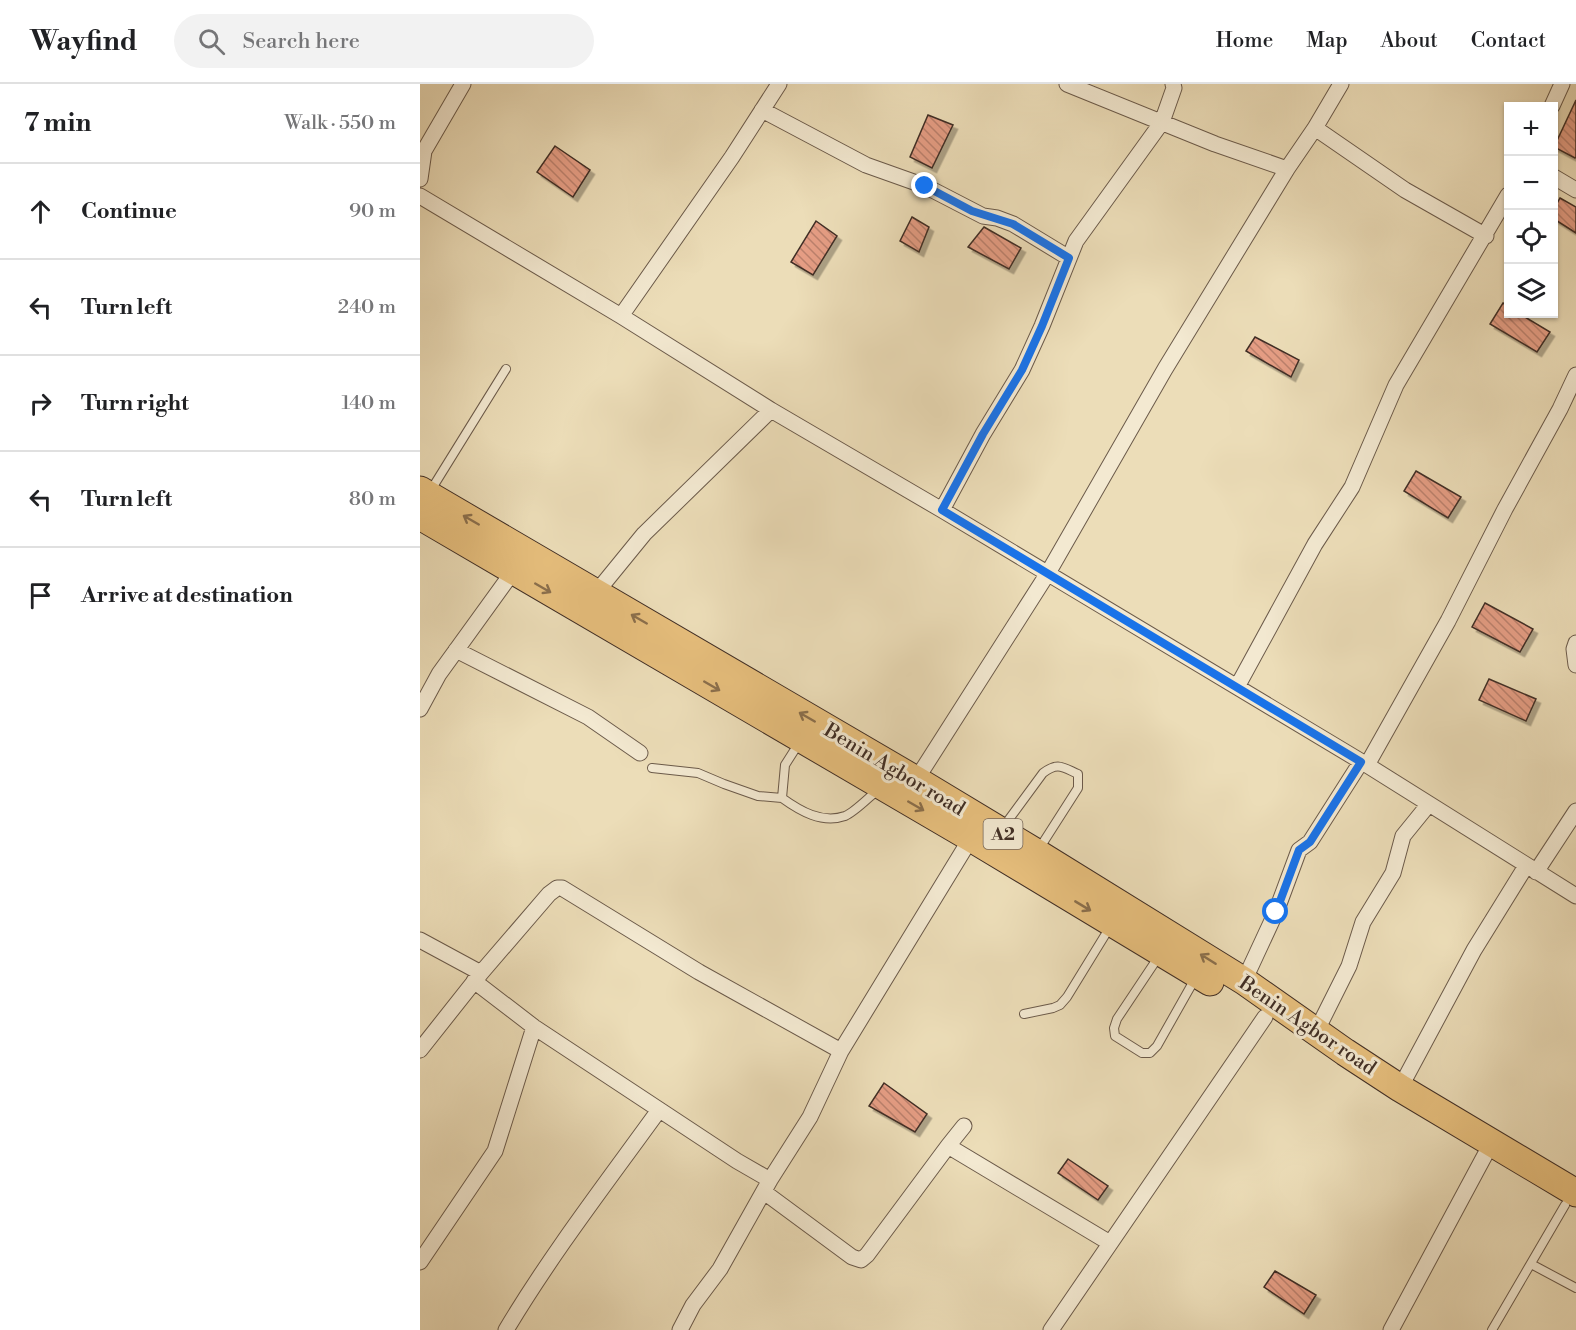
<!DOCTYPE html>
<meta charset="utf-8">
<style>
:root{--surface:#fff;--page:#f2f2f2;--text:#202124;--muted:#757577;--line:#e0e0e0}
body{margin:0;font-family:"Libre Bodoni",serif;background:var(--page);color:var(--text)}
.controls{position:absolute;right:18px;top:18px;display:grid;overflow:hidden;border-radius:0px;box-shadow:0 2px 4px #0004}
.controls button{width:54px;height:54px;display:grid;place-items:center;padding:0;border:0;border-bottom:2px solid var(--line);background:var(--surface);color:var(--text);font:30px sans-serif}
.stop{position:absolute;width:18px;height:18px;margin:-14px;border:4px solid #1a73e8;border-radius:50%;background:#fff}
.stop.end{background:#1a73e8;border-color:#fff;box-shadow:0 2px 6px #0008}
.list{margin:0;padding:0;list-style:none}
h2{display:flex;justify-content:space-between;align-items:center;height:78px;margin:0;padding:0 24px;font-size:26px}
h2 small{font-size:20px;font-weight:400;color:var(--muted)}
.list li{display:grid;grid-template-columns:39px 1fr auto;gap:18px;align-items:center;box-sizing:border-box;height:96px;padding:0 24px;border-top:2px solid var(--line)}
.list b{display:block;font-size:22px;white-space:nowrap}
.list em{font-size:20px;font-style:normal;color:var(--muted)}
.icon{flex:none;width:33px;height:33px;fill:none;stroke:currentColor;stroke-width:2;stroke-linecap:round;stroke-linejoin:round}
.map{position:relative;flex:none;width:1156px;height:1246px;overflow:hidden}
header{display:flex;align-items:center;gap:36px;box-sizing:border-box;height:84px;padding:0 30px;background:var(--surface);border-bottom:2px solid var(--line)}
header strong{font-size:28px}
nav{display:flex;gap:33px;margin-inline-start:auto;font-size:21px}
.search{width:420px;height:54px;background:var(--page);display:flex;align-items:center;gap:15px;box-sizing:border-box;padding:0 21px;border-radius:33px;color:var(--muted);font-size:22px}
main{display:flex}
aside{flex:1;background:var(--surface)}
.map>svg:first-child{display:block}
.building{fill:url(#building-back-hatch);stroke:#402e25;stroke-width:1.5;filter:url(#shadow)}
.lines{fill:none;stroke-linecap:round;stroke-linejoin:round}
.lane-casing{stroke:#6b5a4a;stroke-width:10}
.street-casing{stroke:#6b5a4a;stroke-width:17}
.highway-casing{stroke:#402e25;stroke-width:29}
.lane{stroke:#f3e9d1;stroke-width:8}
.street{stroke:#f3e9d1;stroke-width:15}
.highway{stroke:#e6be7c;stroke-width:27}
.oneway{stroke:#8b6f4c}
.route{stroke:#1a73e8;stroke-width:8}
.labels{text-anchor:middle;stroke-width:6;stroke-linejoin:round;paint-order:stroke}
.shield{fill:#f3e9d1;stroke:#766659;stroke-width:1.5}
.shield-label{font-size:18px;font-weight:bold;fill:#402e25}
.street-label{font-size:20px;fill:#402e25;stroke:#f3e9d1}
</style>
<header>
<strong>Wayfind</strong>
<div class="search"><svg class="icon" aria-label="search" viewBox="0 0 24 24"><circle cx="10" cy="10" r="6"/><path d="M15 15l6 6"/></svg>Search here</div>
<nav><a>Home</a><a>Map</a><a>About</a><a>Contact</a></nav>
</header>
<main>
<aside>
<h2>7 min<small>Walk · 550 m</small></h2>
<ul class="list">
<li><svg class="icon" aria-label="ahead" viewBox="0 0 24 24"><path d="M12 20V5M6 11l6-6 6 6"/></svg><div><b>Continue</b></div><em>90 m</em></li>
<li><svg class="icon" aria-label="left" viewBox="0 0 24 24"><path d="M17 20v-9H6M10 6l-5 5 5 5"/></svg><div><b>Turn left</b></div><em>240 m</em></li>
<li><svg class="icon" aria-label="right" viewBox="0 0 24 24"><path d="M7 20v-9h11M14 6l5 5-5 5"/></svg><div><b>Turn right</b></div><em>140 m</em></li>
<li><svg class="icon" aria-label="left" viewBox="0 0 24 24"><path d="M17 20v-9H6M10 6l-5 5 5 5"/></svg><div><b>Turn left</b></div><em>80 m</em></li>
<li><svg class="icon" aria-label="arrive" viewBox="0 0 24 24"><path d="M6 21V4h12l-3 4 3 4H6"/></svg><div><b>Arrive at destination</b></div></li>
</ul>
</aside>
<div class="map">
<svg width="1156" height="1246" viewBox="0 0 1156 1246">
<defs>
<pattern id="building-back-hatch" width="6" height="6" patternUnits="userSpaceOnUse" patternTransform="scale(1.5)"><rect width="6" height="6" fill="#e59d84"/><path d="M-1 5l2 2M0 0l6 6M5-1l2 2" fill="none" stroke="#bb806c"/></pattern>
<filter id="shadow"><feDropShadow dx="4.5" dy="4.5" stdDeviation="0" flood-color="#0004"/></filter>
</defs>
<rect width="100%" height="100%" fill="#ecddb8"/>
<filter id="stains"><feTurbulence type="fractalNoise" baseFrequency=".00333" numOctaves="4"/><feColorMatrix values="0 0 0 0 .2 0 0 0 0 .09 0 0 0 0 .02 0 0 0 .5 -.17"/></filter>
<radialGradient id="worn" r=".72"><stop offset=".6" stop-color="#630" stop-opacity="0"/><stop offset="1" stop-color="#630" stop-opacity=".3"/></radialGradient>
<path class="building" d="M1156 16V73L1155 74 1134 63Z
M508 31 533 41 512 84 490 73Z
M135 62 170 86 153 113 117 88Z
M1140 114 1156 123V149L1134 135V125Z
M492 133 509 143 499 168 480 157Z
M396 137 417 152 393 191 371 178Z
M564 143 601 164 589 185 548 163Z
M1083 219 1088 222V230H1100L1130 248 1117 268 1070 240Z
M835 253 879 276 871 293 826 267Z
M996 387 1041 413 1028 434 984 407Z
M1065 519 1113 545 1100 568 1052 543Z
M1069 595 1116 615 1106 637 1059 616Z
M464 999 507 1030 495 1048 449 1022Z
M648 1075 688 1102 678 1116 638 1089Z
M855 1187 896 1211 884 1230 844 1203Z"/>
<g class="lines">
<defs>
<path id="lane" d="M11 406 86 285
M379 659 365 681 362 714C380 727 402 740 425 732 435 728 450 712 459 705
M232 684 278 689 304 700 338 712 362 714
M584 742 623 689C638 678 642 683 658 690V704L619 765
M739 872 697 935 694 944 695 952 722 969H730L737 962 776 893
M604 930 633 924 640 921 647 913 690 843
M1111 1180 1156 1204
M1072 1246 1145 1121"/>
<path id="street" d="M647 0 795 60 867 85
M1132 22 1142 0
M342 26 446 81 505 102 563 132 577 134 593 140 649 174
M895 44 985 106 1066 152
M1134 93 1156 106
M0 95 4 67 43 0
M0 112 201 232 351 326 522 426 947 681 1156 812
M201 232 312 73 359 0
M522 426 563 350 602 286 622 242 656 157 742 38 754 4 753 0
M175 510 224 450 351 326
M1156 559 1154 565 1156 581
M36 566 168 633 220 669
M817 603 895 460 932 403 976 301 1088 111
M0 625 19 590 97 482
M947 681 1028 537 1085 425 1140 325 1156 291
M496 696 628 489 745 285 867 85 895 44 921 0
M1116 788 1156 727
M0 856 61 889
M54 897 114 943 317 1077 350 1096
M824 897 856 828 879 766 890 758 941 678
M896 948 929 882 943 838 973 789 983 752 1009 720
M0 966 61 889 129 810 137 804H142L279 888 421 967
M980 1004 1054 866 1106 782
M544 1042 528 1062 690 1159
M344 1108 432 1173 441 1176 447 1171 528 1062
M0 1178 75 1067 114 943
M86 1246C132 1169 187 1098 239 1026
M260 1246 273 1221 300 1185 350 1096 390 1033 421 967 551 754
M631 1246 845 933
M971 1246 1065 1071"/>
<path id="highway" d="M0 406 496 696 617 769 824 897 925 968 980 1004 1156 1109
M0 432 551 754 790 898"/>
</defs>
<use href="#lane" class="lane-casing"/>
<use href="#street" class="street-casing"/>
<use href="#highway" class="highway-casing"/>
<use href="#lane" class="lane"/>
<use href="#street" class="street"/>
<use href="#highway" class="highway"/>
</g>
<defs><path id="oneway-shaft" d="M-6 0H5M1.5-3L5.5 0L1.5 3" fill="none" stroke-width="1.6" stroke-linecap="round" stroke-linejoin="round" transform="scale(1.5)"/></defs>
<g class="oneway">
<use href="#oneway-shaft" transform="translate(51 436) rotate(-150)"/>
<use href="#oneway-shaft" transform="translate(123 504) rotate(30)"/>
<use href="#oneway-shaft" transform="translate(219 535) rotate(-150)"/>
<use href="#oneway-shaft" transform="translate(292 602) rotate(30)"/>
<use href="#oneway-shaft" transform="translate(387 633) rotate(-150)"/>
<use href="#oneway-shaft" transform="translate(496 722) rotate(30)"/>
<use href="#oneway-shaft" transform="translate(663 822) rotate(31)"/>
<use href="#oneway-shaft" transform="translate(788 875) rotate(-148)"/>
</g>
<g class="lines">
<path class="route" d="M505 102 552 127 593 140 649 174 622 242 602 286 563 350 522 426 941 678 890 758 879 766 856 828"/>
</g>
<g class="labels">
<rect class="shield" x="563.5" y="735" width="39" height="30" rx="4.5"/>
<g class="shield-label">
<text x="583" y="756">A2</text>
</g>
<g class="street-label">
<text transform="translate(475 685) rotate(31)" y="7">Benin Agbor road</text>
<text transform="translate(888 941) rotate(34)" y="7">Benin Agbor road</text>
</g>
</g>
<rect width="100%" height="100%" filter="url(#stains)"/>
<rect width="100%" height="100%" fill="url(#worn)"/>
</svg>
<div class="controls">
<button>+</button>
<button>−</button>
<button><svg class="icon" aria-label="locate" viewBox="0 0 24 24"><circle cx="12" cy="12" r="6"/><path d="M12 2v4M12 18v4M2 12h4M18 12h4"/></svg></button>
<button><svg class="icon" aria-label="layers" viewBox="0 0 24 24"><path d="M12 4l9 5-9 5-9-5zM3 14l9 5 9-5"/></svg></button>
</div>
<div class="stop" style="left:856px;top:828px"></div>
<div class="stop end" style="left:505px;top:102px"></div>
</div>
</main>
